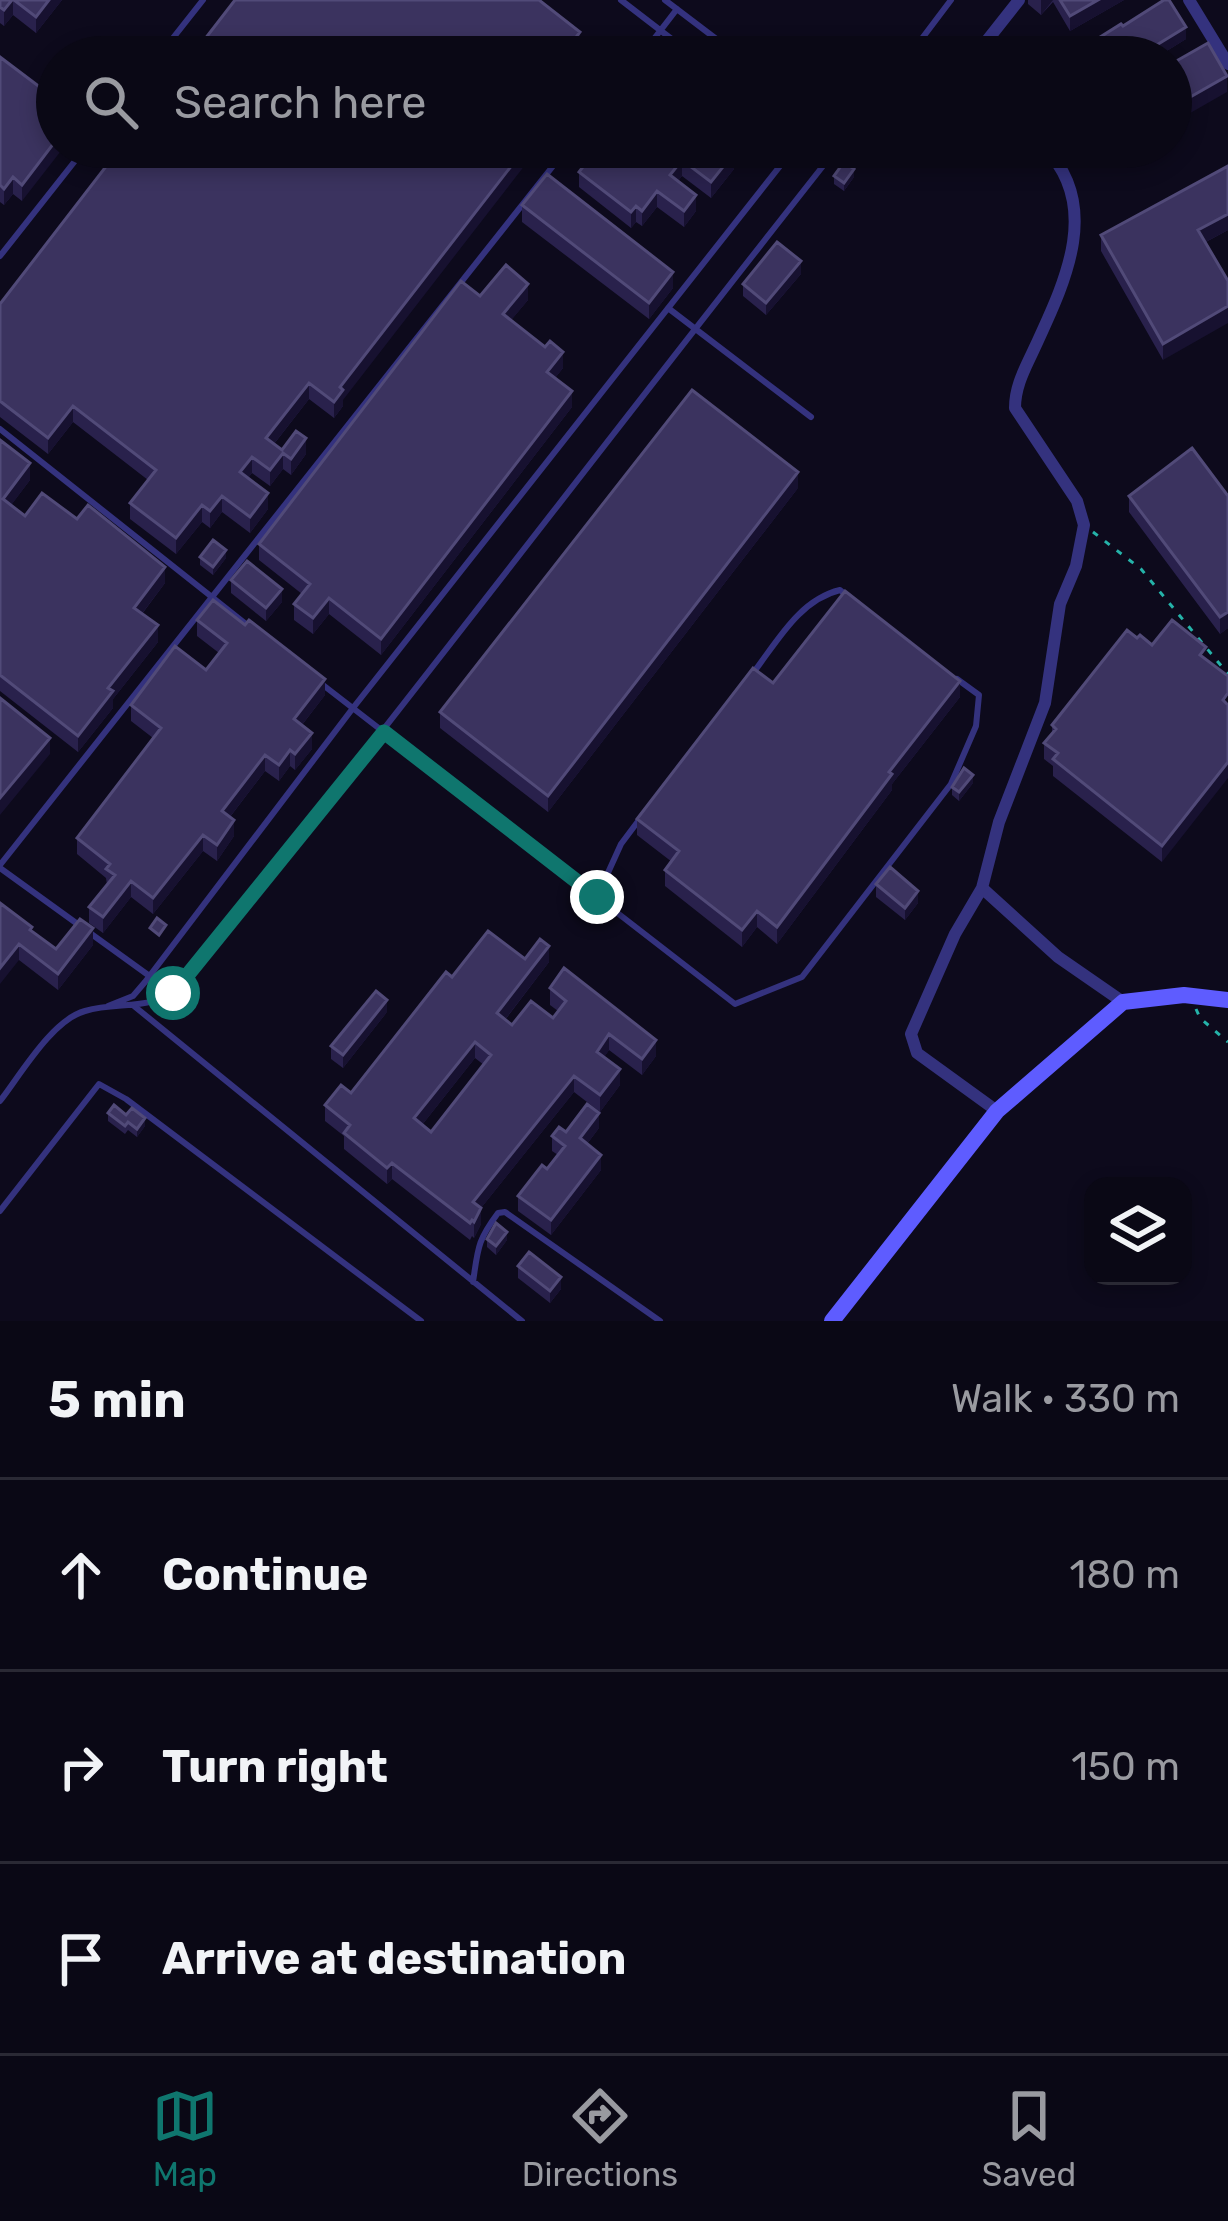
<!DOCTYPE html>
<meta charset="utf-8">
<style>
:root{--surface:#0a0815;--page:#13111e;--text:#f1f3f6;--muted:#999aa0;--line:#2a2934;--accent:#0f766e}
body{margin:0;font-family:Rubik,sans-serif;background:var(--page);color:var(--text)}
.controls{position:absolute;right:36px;bottom:36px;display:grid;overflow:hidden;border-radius:24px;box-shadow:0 6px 18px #0003}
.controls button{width:108px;height:108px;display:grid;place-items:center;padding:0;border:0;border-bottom:3px solid var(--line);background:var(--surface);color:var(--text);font:60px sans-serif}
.stop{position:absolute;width:36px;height:36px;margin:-27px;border:9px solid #0f766e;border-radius:50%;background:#fff}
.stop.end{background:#0f766e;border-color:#fff;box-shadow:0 3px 12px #0008}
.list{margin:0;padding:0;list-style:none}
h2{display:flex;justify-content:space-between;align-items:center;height:156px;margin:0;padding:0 48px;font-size:51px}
h2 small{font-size:39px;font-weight:400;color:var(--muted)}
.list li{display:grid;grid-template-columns:78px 1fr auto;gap:36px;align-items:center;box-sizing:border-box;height:192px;padding:0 48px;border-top:3px solid var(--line)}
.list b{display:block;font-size:45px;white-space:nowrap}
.list em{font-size:39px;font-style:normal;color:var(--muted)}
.icon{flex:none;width:66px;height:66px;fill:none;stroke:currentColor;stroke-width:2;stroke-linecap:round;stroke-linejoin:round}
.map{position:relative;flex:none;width:1228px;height:1321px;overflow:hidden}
.search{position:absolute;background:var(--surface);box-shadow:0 6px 18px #0003;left:36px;right:36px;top:36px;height:132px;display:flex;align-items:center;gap:30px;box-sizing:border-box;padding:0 42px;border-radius:66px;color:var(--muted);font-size:45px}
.sheet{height:732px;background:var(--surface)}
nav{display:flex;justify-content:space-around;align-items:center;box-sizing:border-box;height:168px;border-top:3px solid var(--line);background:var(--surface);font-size:33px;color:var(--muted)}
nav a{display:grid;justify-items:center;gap:6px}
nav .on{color:var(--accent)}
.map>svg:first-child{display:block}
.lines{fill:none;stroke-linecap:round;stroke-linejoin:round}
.path{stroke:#25b3a9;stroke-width:3;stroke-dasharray:6 9;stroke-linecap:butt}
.lane{stroke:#34327e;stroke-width:6}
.street{stroke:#34327e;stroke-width:12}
.secondary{stroke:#5e5cff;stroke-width:16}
.wall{fill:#29214c;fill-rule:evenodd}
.shaded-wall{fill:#171130}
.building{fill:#3b335f;stroke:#514a78;stroke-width:3;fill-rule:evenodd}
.route{stroke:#0f766e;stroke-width:15}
</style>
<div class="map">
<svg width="1228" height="1321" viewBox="0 0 1228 1321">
<rect width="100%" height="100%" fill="#0d0a1c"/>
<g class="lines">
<path class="path" d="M1093 532 1141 569 1228 674
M1196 1009 1200 1018 1228 1042"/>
<path class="lane" d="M621 0 695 57
M665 0 740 57
M158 57 203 0
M640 57 677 9
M908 57 951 0
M813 147 829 159
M0 256 86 147
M668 308 811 417
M0 429 251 628
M753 673C777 642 799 600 840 590L846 595
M323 685 735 1004 802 977 951 784 976 726 979 695 957 679
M0 865 568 147
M0 868 173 993
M597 897 621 844 642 816
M108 1006 133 996 145 982 353 708 795 147
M134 1006 522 1321
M0 1101C21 1074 52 1020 85 1011 123 1000 151 1014 184 982 405 706 619 424 838 147
M0 1211 99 1084 126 1099 421 1321
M473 1282C478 1249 477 1241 498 1213L505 1212 660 1321"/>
<path class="street" d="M1189 0 1228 64
M974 57 1019 0
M982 888 1058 957 1123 1002
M997 1111 917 1053 911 1034 955 934 982 888 999 822 1045 703 1060 604 1076 566 1084 525 1077 501 1015 408C1015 385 1026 367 1035 347 1064 284 1103 206 1044 147"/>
<path class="secondary" d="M832 1321 997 1111 1123 1002 1184 995 1228 1000"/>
</g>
<path class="wall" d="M0 0H62L36 33 13 15 4 26 0 23Z
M1028 0H1124L1070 31 1053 2 1041 15 1028 4Z
M1123 26 1186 39 1157 57H1100L1097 51V39Z
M0 57 57 100 22 201 13 194 4 205 0 202Z
M121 147 343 400V406L334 418 309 399 274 444 282 450 306 454 291 475 283 469 270 486 252 473 248 478 268 509 250 533 222 512 210 528 202 522 176 554 130 519V503L148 480 73 422 48 454 0 417V304Z
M598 147 734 169 711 198 682 176 678 181 696 211 684 227 657 207 642 226 636 222 631 228 579 187V172Z
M1228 166V230L1206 242 1163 360 1101 251V235Z
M834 176 854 177 844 191 834 184Z
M522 205 673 288 649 319 522 222Z
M801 274 766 315 743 296V284Z
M480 296 528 300 511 320 563 368 555 378 572 407 381 655 329 614 313 634 294 620V604L302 594 259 560V544Z
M0 440 30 480 11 505 25 516 165 583 142 614 158 642 113 699V708L78 752 0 691Z
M798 488 548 812 440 728V712Z
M1129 496H1228V628L1220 634 1129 512Z
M200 557 226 558 213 575 200 565Z
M231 580 282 602 266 621 231 593Z
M197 620 325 695 302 725 312 749 295 770 290 766 279 781 265 771 230 817 234 836 217 861 203 851 153 914 131 897 103 933 89 923V907L107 885 106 878 77 854V838L153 738 131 721V705L206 670 219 653 197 636Z
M1172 620 1162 862 1053 776V766L1044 759V743L1052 734V725L1152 645Z
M773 683 960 697 892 784V790L777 944 757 927 742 947 665 886V870L672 862 637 835V819Z
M973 783 959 801 952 795V787Z
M876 884 918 903 905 920 876 897Z
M0 903 32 932 56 949 93 945 58 990 19 960Z
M525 959 549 962 505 1020 512 1025 553 1018 558 1011 550 1005V988L656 1056 642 1075 609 1050 604 1057 620 1085 600 1112 574 1092 481 1208V1224L474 1238 472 1236 470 1240 392 1179 387 1184 344 1149V1136L325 1121V1105L351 1093 452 977ZM475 1058 484 1065 431 1132 422 1125Z
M387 1012 343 1068 331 1059V1046Z
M108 1113 126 1115 145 1126 137 1137 128 1130 125 1134 108 1121Z
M599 1128 587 1144 601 1170 551 1235 518 1211V1196L547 1169 558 1155 552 1151V1136Z
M487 1239 507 1240 496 1255 487 1247Z
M518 1266 561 1289 550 1303 518 1278Z"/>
<path class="shaded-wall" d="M13 0V15L4 26V10Z
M49 0H62L36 33V17Z
M1041 0H1053L1041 15Z
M1098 0H1124L1070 31V16Z
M1186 27V39L1157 57H1142V54Z
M580 32V48L574 57H561Z
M1136 44 1134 57H1114Z
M1227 76V92L1171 124V108Z
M57 139V147H64L22 201V185Z
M526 147H539L343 400V406L334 418V402L340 387Z
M734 153V169L711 198V182Z
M682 160V176L670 191V175Z
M854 169V177L844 191V183Z
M13 177V194L4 205V189Z
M657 191V207L642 226V211Z
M696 195V211L684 227V211Z
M636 206V222L631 228V212Z
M1228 214V230L1198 246V230Z
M801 261V274L766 315V303Z
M673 272V288L649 319V303Z
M528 284V300L503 330V314Z
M1228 306V323L1163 360V344Z
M563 352V368L547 388V372Z
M309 383V399L266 454V438Z
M572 391V407L381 655V639Z
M73 406V422L48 454V438Z
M306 438V454L291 475V459Z
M283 453V469L270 486V470Z
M252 457V473L240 488V472Z
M30 463V480L3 516V499Z
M798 472V488L548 812V796Z
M268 493V509L250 533V517Z
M222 496V512L210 528V511Z
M202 505V522L176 554V538Z
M226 550V558L213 575V567Z
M165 567V583L134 624V608Z
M282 589V602L266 621V608Z
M329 598V614L313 634V618Z
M1228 612V628L1220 634V617Z
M158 625V642L113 699V708L78 752V736L108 688Z
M325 679V695L294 735V719Z
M960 681V697L892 784V790L777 944V927L889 772Z
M312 733V749L295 770V754Z
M50 738V754L0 815V798Z
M290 750V766L279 781V765Z
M265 755V771L222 827V811Z
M1228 762V778L1162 862V846Z
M973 775V783L959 801V792Z
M234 820V836L217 861V845Z
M203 835V851L153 914V898Z
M131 881V897L103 933V917Z
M918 891V903L905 920V908Z
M757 911V927L742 947V930Z
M93 928V945L58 990V974Z
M19 944V960L0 984V968Z
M549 946V962L497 1030V1013Z
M387 1000V1012L343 1068V1055Z
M609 1034V1050L597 1068V1052Z
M656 1040V1056L642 1075V1059Z
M475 1042V1058L414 1135V1118Z
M620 1069V1085L600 1112V1095Z
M574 1076V1092L473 1218V1202Z
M599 1113V1128L580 1153V1138Z
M145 1118V1126L137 1137V1129Z
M601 1155V1170L551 1235V1220Z
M392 1163V1179L387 1184V1168Z
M481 1208V1224L474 1238V1222Z
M507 1232V1240L496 1255V1246Z
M561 1277V1289L550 1303V1291Z"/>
<path class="building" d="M0 0H12L4 10 0 7Z
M14 0H49L36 17Z
M235 0H539L580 32 561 57H191Z
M1060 0H1098L1070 16Z
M1164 0H1169L1186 27 1142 54 1136 44 1114 57H1108L1097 39 1121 24 1123 26Z
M1208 43 1227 76 1171 108V64Z
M0 57 57 100V139L22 185 13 177 4 189 0 185Z
M121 147H526L340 387 343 390 334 402 309 383 266 438 282 450 296 431 306 438 291 459 283 453 270 470 252 457 240 472 268 493 250 517 222 496 210 511 202 505 176 538 130 503 156 470 73 406 48 438 0 401V304Z
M598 147H726L734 153 711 182 682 160 670 175 696 195 684 211 657 191 642 211 636 206 631 212 579 172Z
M844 162 854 169 844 183 834 176Z
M1228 166V214L1198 230 1228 281V306L1163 344 1101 235Z
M547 174 673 272 649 303 522 205Z
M777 242 801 261 766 303 743 284Z
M506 265 528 284 503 314 545 347 550 341 563 352 547 372 572 391 381 639 329 598 313 618 294 604 310 584 259 544 461 281 480 296Z
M692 390 798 472 548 796 440 712Z
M0 440 30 463 3 499 25 516 42 493 77 519 88 505 165 567 134 608 158 625 108 688 113 691 78 736 0 675Z
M1192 448 1228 496V612L1220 617 1129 496Z
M213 540 226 550 213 567 200 557Z
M247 561 282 589 266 608 231 580Z
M845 591 960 681 889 772 892 774 777 927 757 911 742 930 665 870 679 851 637 819 753 668 773 683Z
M213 600 245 625 249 620 325 679 294 719 312 733 295 754 290 750 279 765 265 755 222 811 234 820 217 845 203 835 153 898 131 881 103 917 89 907 115 875 106 869 110 864 77 838 161 728 131 705 175 646 206 670 227 643 197 620Z
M1172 620 1206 647 1200 655 1228 676V693L1223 700 1228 705V762L1162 846 1053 759 1058 753 1044 743 1056 729 1052 725 1127 630 1137 638 1140 635 1152 645Z
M0 698 50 738 0 798Z
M964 768 973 775 959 792 952 787Z
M890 867 918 891 905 908 876 884Z
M0 903 32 927 30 930 56 949 80 919 93 928 58 974 19 944 0 968Z
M157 918 166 925 159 935 150 928Z
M488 931 525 959 540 939 549 946 497 1013 512 1025 531 1001 553 1018 566 1001 550 988 564 968 656 1040 642 1059 609 1034 597 1052 620 1069 600 1095 574 1076 473 1202 481 1208 474 1222 472 1220 470 1223 392 1163 387 1168 344 1133 350 1125 325 1105 341 1085 351 1093 446 972 452 977ZM475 1042 491 1055 431 1132 414 1118Z
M376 991 387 1000 343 1055 331 1046Z
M587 1104 599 1113 580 1138 601 1155 551 1220 518 1196 542 1165 547 1169 565 1146 552 1136 559 1127 566 1132Z
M114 1105 126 1115 132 1108 145 1118 137 1129 128 1122 125 1126 108 1113Z
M496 1223 507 1232 496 1246 487 1239Z
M529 1252 561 1277 550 1291 518 1266Z"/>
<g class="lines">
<path class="route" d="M173 993 384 732 597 897"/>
</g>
</svg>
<div class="controls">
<button><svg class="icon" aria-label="layers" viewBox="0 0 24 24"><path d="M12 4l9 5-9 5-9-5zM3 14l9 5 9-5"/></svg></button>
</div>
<div class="stop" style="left:173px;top:993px"></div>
<div class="stop end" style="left:597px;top:897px"></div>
<div class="search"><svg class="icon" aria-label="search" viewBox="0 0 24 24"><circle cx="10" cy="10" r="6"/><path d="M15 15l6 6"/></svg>Search here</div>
</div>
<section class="sheet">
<h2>5 min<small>Walk · 330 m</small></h2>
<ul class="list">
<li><svg class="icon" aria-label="ahead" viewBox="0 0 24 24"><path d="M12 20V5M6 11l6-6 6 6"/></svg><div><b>Continue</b></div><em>180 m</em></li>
<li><svg class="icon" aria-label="right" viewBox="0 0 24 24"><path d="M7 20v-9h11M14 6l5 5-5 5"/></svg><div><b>Turn right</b></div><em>150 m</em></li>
<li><svg class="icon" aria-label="arrive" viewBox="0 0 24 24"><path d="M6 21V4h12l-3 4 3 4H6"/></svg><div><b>Arrive at destination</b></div></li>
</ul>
</section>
<nav>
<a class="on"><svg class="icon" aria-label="map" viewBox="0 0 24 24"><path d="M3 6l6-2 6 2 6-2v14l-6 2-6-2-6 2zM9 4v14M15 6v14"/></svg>Map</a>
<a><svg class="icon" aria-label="directions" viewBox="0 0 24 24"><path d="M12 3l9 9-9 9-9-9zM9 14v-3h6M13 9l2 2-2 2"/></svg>Directions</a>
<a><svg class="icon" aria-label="saved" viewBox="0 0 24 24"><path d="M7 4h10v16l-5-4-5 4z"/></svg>Saved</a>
</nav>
